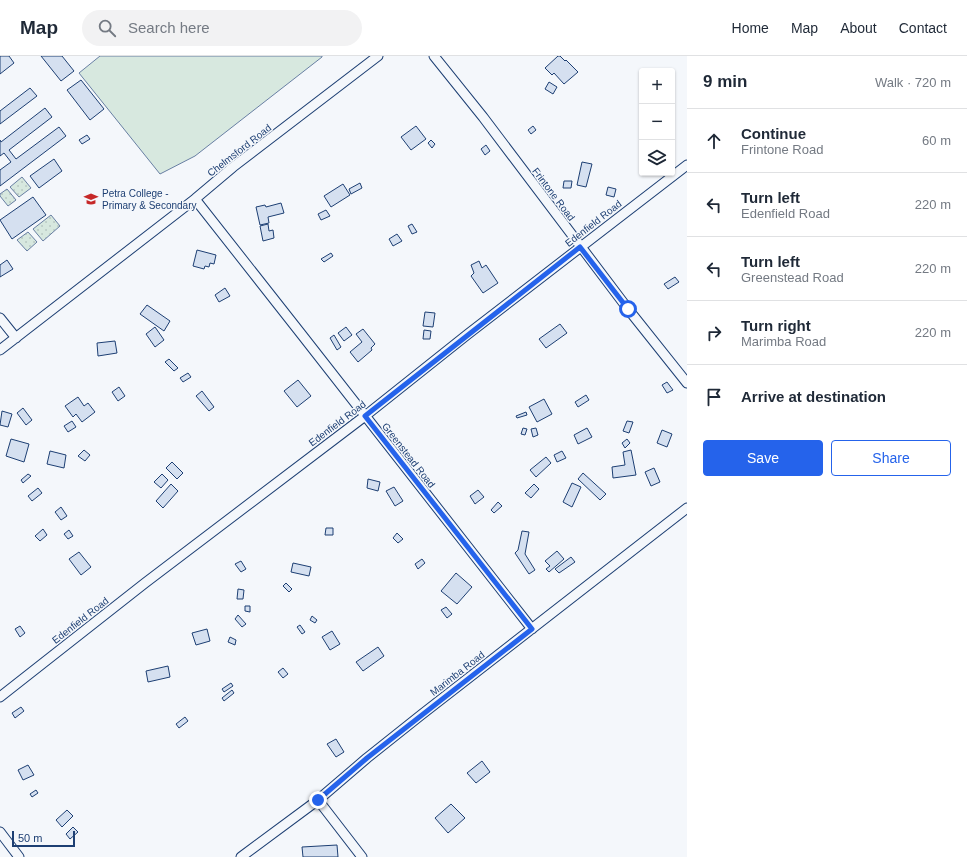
<!DOCTYPE html>
<meta charset="utf-8">
<style>
:root{--surface:#fff;--page:#f2f2f3;--text:#1f2937;--muted:#747a83;--line:#e0e1e3;--accent:#2563eb}
body{margin:0;font-family:Arial,sans-serif;background:var(--page);color:var(--text)}
.controls{position:absolute;right:12px;top:12px;display:grid;overflow:hidden;border-radius:4px;box-shadow:0 1px 3px #0004}
.controls button{width:36px;height:36px;display:grid;place-items:center;padding:0;border:0;border-bottom:1px solid var(--line);background:var(--surface);color:var(--text);font:20px sans-serif}
.scale{position:absolute;left:12px;bottom:10px;width:63px;box-sizing:border-box;padding-left:4px;border:2px solid #1d3f73;border-top:0;font-size:11px;line-height:14px;white-space:nowrap;color:#1d3f73;-webkit-text-stroke:3px #f4f7fb;paint-order:stroke}
.stop{position:absolute;width:12px;height:12px;margin:-9px;border:3px solid #2563eb;border-radius:50%;background:#fff}
.stop.end{background:#2563eb;border-color:#fff;box-shadow:0 1px 4px #0008}
.list{margin:0;padding:0;list-style:none}
h2{display:flex;justify-content:space-between;align-items:center;height:52px;margin:0;padding:0 16px;font-size:17px}
h2 small{font-size:13px;font-weight:400;color:var(--muted)}
.list li{display:grid;grid-template-columns:26px 1fr auto;gap:12px;align-items:center;box-sizing:border-box;height:64px;padding:0 16px;border-top:1px solid var(--line)}
.list b{display:block;font-size:15px;white-space:nowrap}
.list p{margin:0;font-size:13px;white-space:nowrap;color:var(--muted)}
.list em{font-size:13px;font-style:normal;color:var(--muted)}
.actions{display:flex;gap:8px;padding:12px 16px}
.actions a{flex:1;padding:9px 0;border:1px solid var(--accent);border-radius:4px;text-align:center;font-size:14px;color:var(--accent)}
.actions .main{background:var(--accent);color:#fff}
.icon{flex:none;width:22px;height:22px;fill:none;stroke:currentColor;stroke-width:2;stroke-linecap:round;stroke-linejoin:round}
.map{position:relative;flex:none;width:687px;height:801px;overflow:hidden}
header{display:flex;align-items:center;gap:24px;box-sizing:border-box;height:56px;padding:0 20px;background:var(--surface);border-bottom:1px solid var(--line)}
header strong{font-size:19px}
nav{display:flex;gap:22px;margin-inline-start:auto;font-size:14px}
.search{width:280px;height:36px;background:var(--page);display:flex;align-items:center;gap:10px;box-sizing:border-box;padding:0 14px;border-radius:22px;color:var(--muted);font-size:15px}
main{display:flex}
aside{flex:1;background:var(--surface)}
.map>svg:first-child{display:block}
.grass{fill:url(#grass-dots);stroke:#687fa3}
.park{fill:#d7e8df;stroke:#687fa3}
.building{fill:#d5e0f0;stroke:#1d3f73}
.lines{fill:none;stroke-linecap:round;stroke-linejoin:round}
.minor-casing{stroke:#1d3f73;stroke-width:11}
.minor{stroke:#f4f7fb;stroke-width:9}
.route{stroke:#2563eb;stroke-width:5}
.labels{text-anchor:middle;stroke-width:3;stroke-linejoin:round;paint-order:stroke}
.street-label{font-size:10px;fill:#1d3f73;stroke:#f4f7fb}
.poi-label{font-size:10px;fill:#1d3f73;stroke:#f4f7fb;text-anchor:start}
</style>
<header>
<strong>Map</strong>
<div class="search"><svg class="icon" aria-label="search" viewBox="0 0 24 24"><circle cx="10" cy="10" r="6"/><path d="M15 15l6 6"/></svg>Search here</div>
<nav><a>Home</a><a>Map</a><a>About</a><a>Contact</a></nav>
</header>
<main>
<div class="map">
<svg width="687" height="801" viewBox="0 0 687 801">
<defs>
<pattern id="grass-dots" width="8" height="8" patternUnits="userSpaceOnUse"><rect width="8" height="8" fill="#d7e8df"/><path d="M2 2h.1M6 6h.1" fill="none" stroke="#b8c8c3" stroke-width="1.8" stroke-linecap="round"/></pattern>
</defs>
<rect width="100%" height="100%" fill="#f4f7fb"/>
<path class="grass" d="M22 121 31 132 19 141 10 131Z
M7 133 16 144 8 150 0 140V138Z
M51 159 60 170 43 185 33 173Z
M28 176 37 186 27 195 17 184Z"/>
<path class="park" d="M100 0H322V1L195 100 160 118 79 17Z"/>
<path class="building" d="M0 0H9L14 7 0 18Z
M41 0H62L74 15 61 25Z
M558 0H560L565 5 566 4 578 16 564 28 554 17 552 19 545 12Z
M81 24 104 53 90 64 67 34Z
M549 26 557 31 553 38 545 33Z
M30 32 37 40 0 68V55Z
M45 52 52 61 9 94 16 103 59 71 66 80 0 130V114L11 106 4 97 0 100V84L1 86Z
M416 70 426 83 411 94 401 81Z
M533 70 536 74 531 78 528 74Z
M87 79 90 83 82 88 79 84Z
M431 84 435 88 432 92 428 87Z
M486 89 490 95 485 99 481 93Z
M54 103 62 115 39 132 30 120Z
M582 106 592 108 586 131 577 129Z
M564 125H572L571 132H563Z
M360 127 362 132 351 138 349 133Z
M343 128 350 139 331 151 324 140Z
M608 131 616 133 614 141 606 139Z
M33 141 46 159 12 183 0 164Z
M281 147 284 157 268 161 269 167 260 169 256 151 265 149 266 151Z
M326 154 330 160 321 164 318 158Z
M268 168 269 175 273 174 274 182 263 185 260 170Z
M412 168 417 176 412 178 408 170Z
M397 178 402 185 393 190 389 183Z
M197 194 216 199 214 208 210 207 209 211 205 210 204 213 193 210Z
M331 197 333 200 324 206 321 203Z
M7 204 13 213 0 221V209Z
M479 205 482 212 486 209 498 227 483 237 471 220 474 217 471 209Z
M675 221 679 226 668 233 664 228Z
M225 232 230 240 219 246 215 239Z
M147 249 170 265 164 275 140 258Z
M425 256 435 257 433 271 423 270Z
M560 268 567 277 546 292 539 283Z
M155 271 164 284 155 291 146 278Z
M346 271 352 279 344 285 338 277Z
M363 273 375 288 371 292 372 294 358 306 350 296 362 286 356 278Z
M424 274 431 275 430 283H423Z
M334 279 341 291 337 294 330 282Z
M115 285 117 297 98 300 97 287Z
M169 303 178 312 174 315 165 306Z
M188 317 191 321 183 326 180 322Z
M298 324 311 340 297 351 284 335Z
M667 326 673 334 667 337 662 329Z
M119 331 125 340 118 345 112 336Z
M202 335 214 351 209 355 196 340Z
M586 339 589 344 578 351 575 346Z
M78 341 84 350 88 347 95 356 82 366 76 358 73 361 65 350Z
M544 343 552 358 537 366 529 351Z
M23 352 32 364 26 369 17 357Z
M2 355 12 358 8 371 0 369Z
M526 356 527 359 517 362 516 360Z
M72 365 76 371 68 376 64 370Z
M627 365 633 366 629 377 623 375Z
M523 372 527 373 525 379 521 378Z
M536 372 538 379 533 381 531 373Z
M587 372 592 381 578 388 574 379Z
M662 374 672 378 667 391 657 387Z
M11 383 29 388 24 406 6 400Z
M627 383 630 387 625 392 622 387Z
M84 394 90 399 85 405 78 400Z
M631 394 636 419 613 422 612 411 625 409 623 396Z
M50 395 66 399 64 412 47 408Z
M562 395 566 402 557 406 554 399Z
M546 401 551 407 536 421 530 414Z
M172 406 183 417 177 423 166 412Z
M654 412 660 426 651 430 645 416Z
M583 417 606 438 600 444 578 423Z
M28 418 31 420 23 427 21 424Z
M162 418 168 424 161 432 154 426Z
M368 423 380 426 378 435 367 432Z
M572 427 581 431 572 451 563 446Z
M171 428 178 435 163 452 156 445Z
M534 428 539 433 531 442 525 437Z
M394 431 403 445 395 450 386 435Z
M38 432 42 437 32 445 28 440Z
M478 434 484 441 475 448 470 440Z
M498 446 502 450 494 457 491 454Z
M61 451 67 460 61 464 55 456Z
M326 472H333V479H325Z
M43 473 47 479 40 485 35 480Z
M69 474 73 480 68 483 64 478Z
M522 475 529 476 525 498 535 514 529 518 515 497 518 494Z
M397 477 403 483 398 487 393 482Z
M557 495 564 503 549 516 546 513 550 510 545 505Z
M79 496 91 511 81 519 69 503Z
M571 501 575 506 559 517 555 513Z
M422 503 425 507 418 513 415 508Z
M241 505 246 513 241 516 235 508Z
M293 507 311 511 309 520 291 516Z
M456 517 472 531 457 548 441 535Z
M286 527 292 533 289 536 283 530Z
M238 533 244 534 243 543H237Z
M245 550H250V556L245 555Z
M446 551 452 558 447 562 441 554Z
M238 559 246 568 242 571 235 563Z
M312 560 317 564 315 567 310 564Z
M300 569 305 576 302 578 297 571Z
M20 570 25 577 20 581 15 573Z
M207 573 210 585 196 589 192 577Z
M332 575 340 588 330 594 322 581Z
M230 581 236 584 235 589 228 586Z
M378 591 384 600 363 615 356 606Z
M168 610 170 621 148 626 146 615Z
M283 612 288 618 283 622 278 616Z
M231 627 233 630 224 636 222 633Z
M232 634 234 637 224 645 222 642Z
M21 651 24 655 15 662 12 657Z
M185 661 188 665 179 672 176 668Z
M336 683 344 696 336 701 327 688Z
M482 705 490 716 476 727 467 717Z
M28 709 34 719 23 724 18 714Z
M36 734 38 737 32 741 30 738Z
M451 748 465 762 448 777 435 762Z
M67 754 73 760 62 771 56 764Z
M73 771 78 776 70 783 66 778Z
M337 789 338 801H303L302 791Z"/>
<g class="lines">
<defs>
<path id="minor" d="M434 0 483 61 628 253 687 327
M195 143 302 279 532 573
M0 262 16 282
M0 294 195 143 233 111 378 0
M0 641 145 527 365 360 468 278 687 109
M318 744 362 801
M0 776 19 801
M241 801 318 744 367 702 421 659 687 452"/>
</defs>
<use href="#minor" class="minor-casing"/>
<use href="#minor" class="minor"/>
</g>
<g class="lines">
<path class="route" d="M318 744 367 702 532 573 365 360 580 191 628 253"/>
</g>
<defs>
<symbol id="school-bare" viewBox="-9 -9 18 18"><path d="M0-5L7-2L0 1L-7-2ZM-4 1L0 2.5L4 1V4Q0 6-4 4Z" fill="#c62828" stroke="#f4f7fb" stroke-width="2.5" paint-order="stroke"/></symbol>
</defs>
<g fill-rule="evenodd">
<use href="#school-bare" x="81" y="133" width="20" height="20"/>
</g>
<g class="labels">
<g class="street-label">
<text transform="translate(239 94) rotate(-38)" y="4">Chelmsford Road</text>
<text transform="translate(554 138) rotate(53)" y="4">Frintone Road</text>
<text transform="translate(593 167) rotate(-38)" y="4">Edenfield Road</text>
<text transform="translate(337 367) rotate(-37)" y="4">Edenfield Road</text>
<text transform="translate(409 399) rotate(52)" y="4">Greenstead Road</text>
<text transform="translate(80 564) rotate(-38)" y="4">Edenfield Road</text>
<text transform="translate(457 617) rotate(-38)" y="4">Marimba Road</text>
</g>
<g class="poi-label">
<text x="102" y="141">Petra College -<tspan x="102" dy="12">Primary &amp; Secondary</tspan></text>
</g>
</g>
</svg>
<div class="controls">
<button>+</button>
<button>−</button>
<button><svg class="icon" aria-label="layers" viewBox="0 0 24 24"><path d="M12 4l9 5-9 5-9-5zM3 14l9 5 9-5"/></svg></button>
</div>
<div class="scale">50 m</div>
<div class="stop" style="left:628px;top:253px"></div>
<div class="stop end" style="left:318px;top:744px"></div>
</div>
<aside>
<h2>9 min<small>Walk · 720 m</small></h2>
<ul class="list">
<li><svg class="icon" aria-label="ahead" viewBox="0 0 24 24"><path d="M12 20V5M6 11l6-6 6 6"/></svg><div><b>Continue</b><p>Frintone Road</p></div><em>60 m</em></li>
<li><svg class="icon" aria-label="left" viewBox="0 0 24 24"><path d="M17 20v-9H6M10 6l-5 5 5 5"/></svg><div><b>Turn left</b><p>Edenfield Road</p></div><em>220 m</em></li>
<li><svg class="icon" aria-label="left" viewBox="0 0 24 24"><path d="M17 20v-9H6M10 6l-5 5 5 5"/></svg><div><b>Turn left</b><p>Greenstead Road</p></div><em>220 m</em></li>
<li><svg class="icon" aria-label="right" viewBox="0 0 24 24"><path d="M7 20v-9h11M14 6l5 5-5 5"/></svg><div><b>Turn right</b><p>Marimba Road</p></div><em>220 m</em></li>
<li><svg class="icon" aria-label="arrive" viewBox="0 0 24 24"><path d="M6 21V4h12l-3 4 3 4H6"/></svg><div><b>Arrive at destination</b></div></li>
</ul>
<div class="actions"><a class="main">Save</a><a>Share</a></div>
</aside>
</main>
